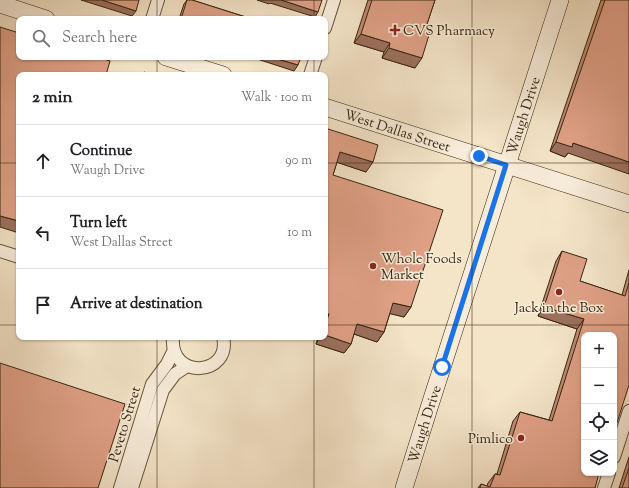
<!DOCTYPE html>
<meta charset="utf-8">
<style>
:root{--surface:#fff;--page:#f2f2f2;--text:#202124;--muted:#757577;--line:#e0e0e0}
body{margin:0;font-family:"Sorts Mill Goudy",serif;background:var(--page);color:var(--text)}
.controls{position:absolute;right:12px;bottom:12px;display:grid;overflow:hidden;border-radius:8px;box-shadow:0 1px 3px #0004}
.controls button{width:36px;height:36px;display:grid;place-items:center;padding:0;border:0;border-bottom:1px solid var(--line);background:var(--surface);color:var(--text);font:20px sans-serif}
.stop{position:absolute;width:12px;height:12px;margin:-9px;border:3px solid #1a73e8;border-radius:50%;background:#fff}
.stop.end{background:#1a73e8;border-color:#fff;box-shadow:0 1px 4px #0008}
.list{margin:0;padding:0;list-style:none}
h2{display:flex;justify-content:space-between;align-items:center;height:52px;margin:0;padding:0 16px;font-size:17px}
h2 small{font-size:13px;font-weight:400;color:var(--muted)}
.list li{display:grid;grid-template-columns:26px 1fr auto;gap:12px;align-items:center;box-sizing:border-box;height:72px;padding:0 16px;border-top:1px solid var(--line)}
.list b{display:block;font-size:15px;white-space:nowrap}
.list p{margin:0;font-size:13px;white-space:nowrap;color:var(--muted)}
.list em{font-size:13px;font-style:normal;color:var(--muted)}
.icon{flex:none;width:22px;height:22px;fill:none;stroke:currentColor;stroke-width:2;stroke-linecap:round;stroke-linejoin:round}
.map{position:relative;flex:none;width:629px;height:488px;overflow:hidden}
.search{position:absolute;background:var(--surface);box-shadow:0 1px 3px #0004;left:16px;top:16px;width:312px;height:44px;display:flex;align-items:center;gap:10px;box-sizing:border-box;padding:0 14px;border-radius:8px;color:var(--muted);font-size:15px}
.panel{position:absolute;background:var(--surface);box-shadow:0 1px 3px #0004;left:16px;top:72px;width:312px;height:268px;border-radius:8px}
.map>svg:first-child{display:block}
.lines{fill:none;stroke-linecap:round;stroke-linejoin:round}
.minor-casing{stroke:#66563b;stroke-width:14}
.secondary-casing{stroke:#37260c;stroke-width:18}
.minor{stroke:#f8eddb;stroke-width:12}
.secondary{stroke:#f8eddb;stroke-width:17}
.wall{fill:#c08a73;stroke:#37260c}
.shaded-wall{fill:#9c705e;stroke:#37260c}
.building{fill:#dfa086;stroke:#37260c}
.route{stroke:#1a73e8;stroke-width:5}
.grid{fill:none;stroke:#37260c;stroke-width:1;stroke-opacity:0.55}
.poi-dot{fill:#8f2418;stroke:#f8eddb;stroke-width:1.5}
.labels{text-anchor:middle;stroke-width:3;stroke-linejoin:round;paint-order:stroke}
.poi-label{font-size:14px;fill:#37260c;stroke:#f8eddb;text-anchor:start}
.street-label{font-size:14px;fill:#37260c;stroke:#f8eddb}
</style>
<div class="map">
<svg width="629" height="488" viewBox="0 0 629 488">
<rect width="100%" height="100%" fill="#f4e4c8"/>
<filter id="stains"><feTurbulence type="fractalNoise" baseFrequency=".005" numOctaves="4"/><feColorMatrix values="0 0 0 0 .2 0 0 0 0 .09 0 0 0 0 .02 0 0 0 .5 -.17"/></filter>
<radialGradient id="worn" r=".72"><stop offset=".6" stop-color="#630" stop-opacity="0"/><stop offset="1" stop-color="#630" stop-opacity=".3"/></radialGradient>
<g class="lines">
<defs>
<path id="minor" d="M152 19 158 0
M325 28 334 0
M310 75 316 57
M0 251 19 257
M173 337C169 381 232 376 223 337
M614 457 629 411
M120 488 152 384 167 364 174 350
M132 488 163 390 175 374 187 366
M604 488 609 473"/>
<g id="secondary">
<path d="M0 4 46 19"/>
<path d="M166 57 223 75"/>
<path id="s1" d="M325 107 629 204"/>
<path id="s2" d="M404 488 429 408 560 0"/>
</g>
</defs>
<use href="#minor" class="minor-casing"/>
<use href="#secondary" class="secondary-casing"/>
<use href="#minor" class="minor"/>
<use href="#secondary" class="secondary"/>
</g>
<path class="wall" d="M187 0H192L252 19H179L184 4Z
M368 0H435L427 24 415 68 382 58 384 52 354 43Z
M601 0H629L568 153 565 157 550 151Z
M325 128 366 172 337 162 333 175 411 307 404 317 390 313 384 332 377 342 354 334 351 344 344 353 316 344 318 337H325Z
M562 251 580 281 622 295 629 270V385L614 335 595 488H478L481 484 487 486 488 483 495 474H497L513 421 520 412 549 420 577 329 538 316 556 261Z
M629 457V488H619Z"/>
<path class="shaded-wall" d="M81 0H102L136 11 132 16Z
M257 0H281L318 12 315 17 270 3 269 4Z
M361 34 390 43 384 52 354 43Z
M389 48 422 58 415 68 382 58Z
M251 57H271L298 65 294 71Z
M556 142 573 143 629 162V174L568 153 565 157 550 151Z
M340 152 373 162 366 172 333 161Z
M0 216 19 221V233L0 227Z
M393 303 411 307 404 317 387 313Z
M544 307 584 319 577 329 538 316Z
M325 313 329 314 325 319Z
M357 324 384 332 377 342 351 333Z
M325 335 351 344 344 353 316 344 320 337H325Z"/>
<path class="building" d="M102 0H139L136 11Z
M187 0H192L252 19H181Z
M281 0H322L318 12Z
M372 0H435L427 24 432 25 422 58 389 48 390 43 361 34Z
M605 0H629V162L573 143 572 147 556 142Z
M0 27 19 33V57H98L110 61 106 75H19V221L0 216Z
M271 57H301L298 65Z
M144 72 152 75H143Z
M325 128 378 145 373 162 340 152 333 175 443 210 411 307 393 303 384 332 357 324 351 344 325 335V326L329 314 325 313Z
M562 251 587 259 580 281 625 296 629 283V385L614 432V335H584V473H599L595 488H480L481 484 490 487 495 474 500 475 520 412 552 421 584 319 544 307Z
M0 363 125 404 98 488H0Z
M629 468V488H622Z"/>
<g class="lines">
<path class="route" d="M442 367 506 165 479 156"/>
</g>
<path class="grid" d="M157 0V19M314 0V19M472 0V488M157 57V75M314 57V75M0 163H19M325 163H629M0 325H19M325 325H629M157 337V488M314 337V488"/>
<g class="poi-dot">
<path d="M393 24h4v4h4v4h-4v4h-4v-4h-4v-4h4z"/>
<circle cx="373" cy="266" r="4"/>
<circle cx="559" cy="292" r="4"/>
<circle cx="521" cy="438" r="4"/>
</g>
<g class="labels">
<g class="poi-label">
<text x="403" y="35">CVS Pharmacy</text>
<text x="381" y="263">Whole Foods<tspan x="381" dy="16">Market</tspan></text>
<text x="559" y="312" text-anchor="middle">Jack in the Box</text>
<text x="513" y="443" text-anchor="end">Pimlico</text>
</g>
<g class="street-label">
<text dy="5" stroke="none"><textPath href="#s2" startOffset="391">Waugh Drive</textPath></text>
<text dy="5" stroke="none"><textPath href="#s1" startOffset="76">West Dallas Street</textPath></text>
<text transform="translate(124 424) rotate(-73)" y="5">Peveto Street</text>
<text dy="5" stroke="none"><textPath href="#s2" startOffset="67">Waugh Drive</textPath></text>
</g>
</g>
<rect width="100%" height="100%" filter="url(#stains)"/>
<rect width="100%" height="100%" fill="url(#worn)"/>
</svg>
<div class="controls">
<button>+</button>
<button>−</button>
<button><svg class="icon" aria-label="locate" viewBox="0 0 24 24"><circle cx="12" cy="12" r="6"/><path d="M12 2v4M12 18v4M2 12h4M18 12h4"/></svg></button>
<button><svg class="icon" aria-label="layers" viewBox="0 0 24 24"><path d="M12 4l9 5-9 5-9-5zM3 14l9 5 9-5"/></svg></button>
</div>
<div class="stop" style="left:442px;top:367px"></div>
<div class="stop end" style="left:479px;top:156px"></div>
<div class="search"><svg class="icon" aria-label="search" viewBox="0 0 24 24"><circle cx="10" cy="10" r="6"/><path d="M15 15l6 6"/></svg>Search here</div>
<section class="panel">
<h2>2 min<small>Walk · 100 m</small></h2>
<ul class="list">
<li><svg class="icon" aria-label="ahead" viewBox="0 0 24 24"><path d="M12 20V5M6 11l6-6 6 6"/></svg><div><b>Continue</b><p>Waugh Drive</p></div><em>90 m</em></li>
<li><svg class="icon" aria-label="left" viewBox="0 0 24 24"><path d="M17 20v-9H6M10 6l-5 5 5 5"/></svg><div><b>Turn left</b><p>West Dallas Street</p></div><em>10 m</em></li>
<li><svg class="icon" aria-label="arrive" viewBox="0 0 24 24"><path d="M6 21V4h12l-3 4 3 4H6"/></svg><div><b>Arrive at destination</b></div></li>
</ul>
</section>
</div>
